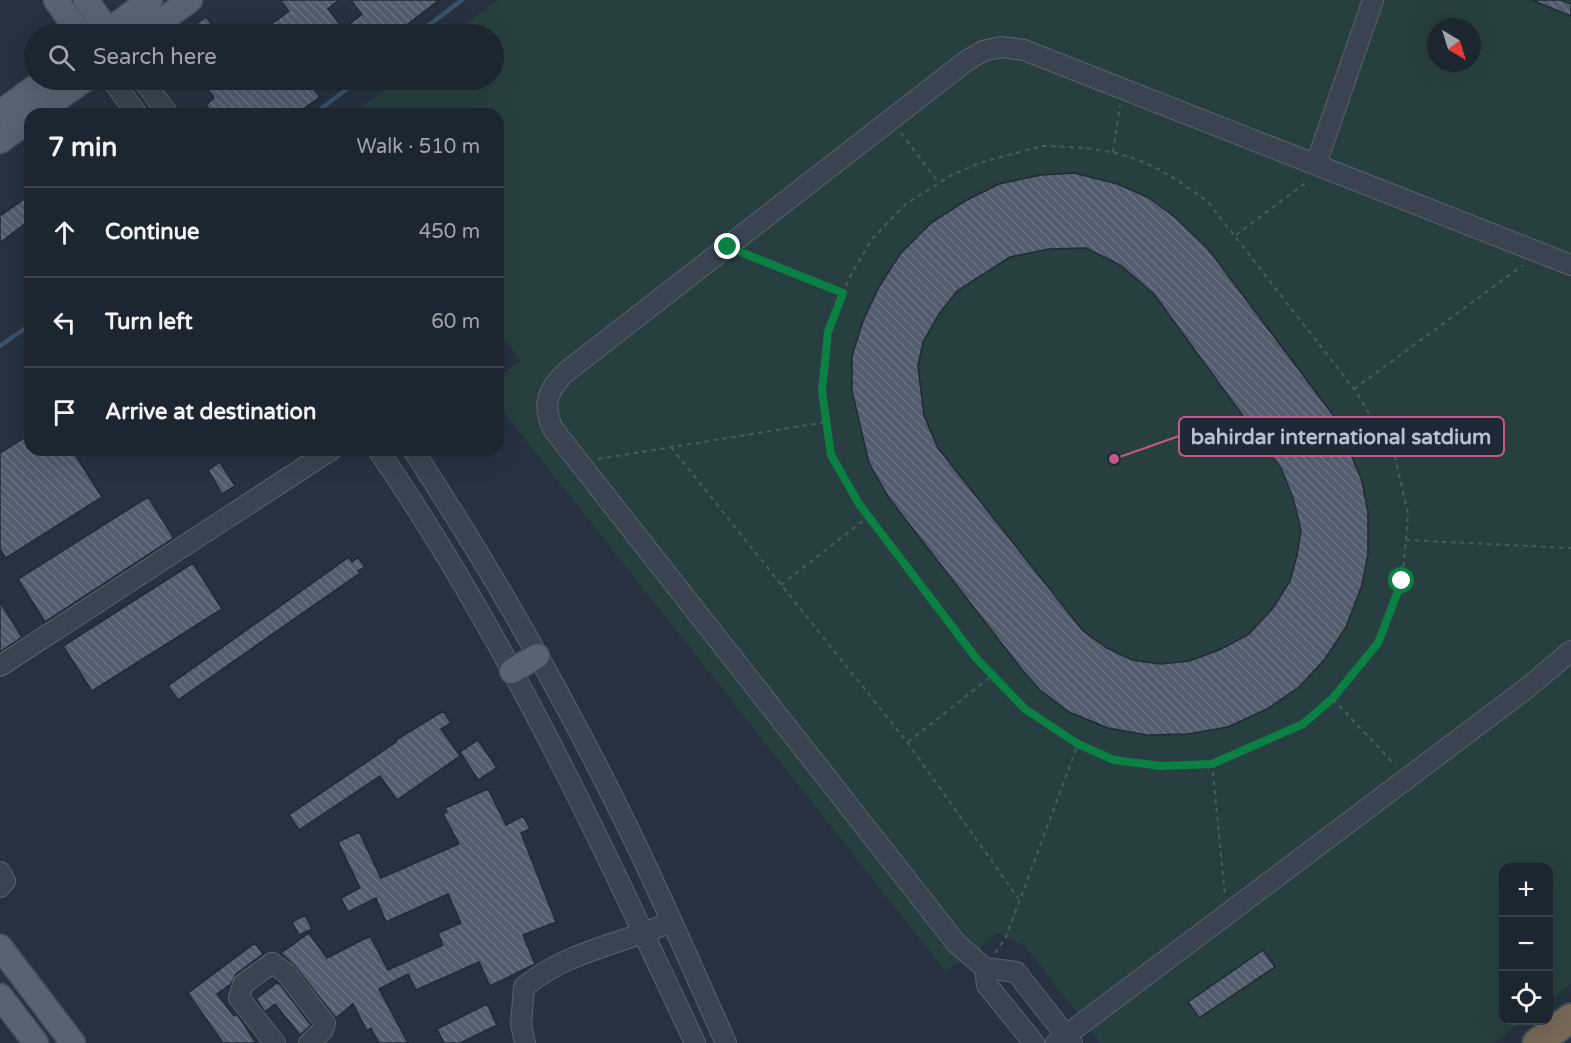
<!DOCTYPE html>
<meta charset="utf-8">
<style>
:root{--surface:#1c2630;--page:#29323c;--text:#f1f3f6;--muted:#a0a5ab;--line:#3a434c}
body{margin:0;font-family:"Varela Round",sans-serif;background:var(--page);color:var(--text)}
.controls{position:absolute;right:18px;bottom:18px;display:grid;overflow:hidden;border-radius:12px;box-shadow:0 6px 24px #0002}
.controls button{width:54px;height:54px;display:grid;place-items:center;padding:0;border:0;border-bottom:2px solid var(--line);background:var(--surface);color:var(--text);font:30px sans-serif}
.compass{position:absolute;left:1427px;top:18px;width:54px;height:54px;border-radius:50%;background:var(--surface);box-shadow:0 6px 24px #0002;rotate:142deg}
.stop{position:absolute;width:18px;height:18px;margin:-14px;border:4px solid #0b8043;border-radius:50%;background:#fff}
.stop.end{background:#0b8043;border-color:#fff;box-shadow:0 2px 6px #0008}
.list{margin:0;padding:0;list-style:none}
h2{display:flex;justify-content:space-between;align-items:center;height:78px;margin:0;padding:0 24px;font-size:26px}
h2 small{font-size:20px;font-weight:400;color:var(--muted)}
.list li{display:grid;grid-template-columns:39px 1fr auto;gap:18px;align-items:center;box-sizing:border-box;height:90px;padding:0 24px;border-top:2px solid var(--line)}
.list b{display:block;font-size:22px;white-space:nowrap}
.list em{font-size:20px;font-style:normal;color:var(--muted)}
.icon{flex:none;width:33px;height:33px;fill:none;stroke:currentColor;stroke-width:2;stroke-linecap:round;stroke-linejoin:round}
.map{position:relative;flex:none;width:1571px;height:1043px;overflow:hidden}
.search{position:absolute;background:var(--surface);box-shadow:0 6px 24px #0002;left:24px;top:24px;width:480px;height:66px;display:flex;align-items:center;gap:15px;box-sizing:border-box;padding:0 21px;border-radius:33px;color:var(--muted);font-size:22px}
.panel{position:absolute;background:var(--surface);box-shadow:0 6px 24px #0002;left:24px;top:108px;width:480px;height:348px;border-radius:18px}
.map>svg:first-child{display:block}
.garden{fill:#283f41;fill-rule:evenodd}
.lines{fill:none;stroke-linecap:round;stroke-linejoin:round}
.stream{stroke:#3c5168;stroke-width:4.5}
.building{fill:url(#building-back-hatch);stroke:#212b37;stroke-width:1.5;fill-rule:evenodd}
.minor-casing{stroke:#58626d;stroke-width:22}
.major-casing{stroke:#444d59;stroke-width:27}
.highway-casing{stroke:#454f5a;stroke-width:32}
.path{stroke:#465c5e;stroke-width:2;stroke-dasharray:4.5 4.5;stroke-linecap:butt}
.minor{stroke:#3a4450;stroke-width:20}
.major{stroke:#586370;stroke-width:24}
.highway{stroke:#766958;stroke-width:28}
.route{stroke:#0b8043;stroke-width:8}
.leader{fill:none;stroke:#be5b87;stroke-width:2}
.callout-dot{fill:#be5b87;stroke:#1f2935;stroke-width:2}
.callout{fill:#1f2935;stroke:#be5b87;stroke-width:2}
.callout-label{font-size:21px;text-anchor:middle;font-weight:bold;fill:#b7bfca}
</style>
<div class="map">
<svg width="1571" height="1043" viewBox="0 0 1571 1043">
<defs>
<pattern id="building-back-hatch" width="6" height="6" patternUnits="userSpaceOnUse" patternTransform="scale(1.5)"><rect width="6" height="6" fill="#515d6d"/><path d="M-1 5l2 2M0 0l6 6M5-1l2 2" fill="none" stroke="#687280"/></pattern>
</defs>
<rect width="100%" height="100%" fill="#263240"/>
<path class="garden" d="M498 0H1571V983L1549 1001 1548 868H1504V1020L1523 1021 1494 1043H1100L1024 945 997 933 970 957 945 971 498 405V378L521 361 498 331V114H353L397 80H494V34H454ZM1436 27H1472V63H1436Z"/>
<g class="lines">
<path class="stream" d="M417 34 462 0
M314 114 359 80
M0 346 30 325"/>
</g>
<path class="building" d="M280 0H339L328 9 343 29 362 14 351 0H439L395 34H258L289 11Z
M1532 0H1561L1571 4V16Z
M206 17 219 34H183Z
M201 80H307L320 97 296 114H213L206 105 214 98Z
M1074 173 1118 184 1149 198 1176 218 1208 249 1336 419 1362 481 1368 513V554L1362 585 1346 627 1325 659 1299 687 1267 709 1228 727 1188 734 1147 735 1108 728 1069 712 1040 690 1023 671 889 498 869 463 852 391V356L863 321 879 287 900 254 931 223 965 201 999 184 1041 175ZM1086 248 1120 265 1154 294 1281 468 1293 498 1301 530 1297 555 1290 581 1273 608 1248 635 1219 650 1189 661 1160 664 1132 660 1107 648 1083 631 938 448 924 416 918 366 923 342 939 314 957 291 1010 257 1049 249Z
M30 195V220L0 243V216Z
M30 434V450H72L102 497 6 558 0 549V453Z
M220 462 235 486 222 494 208 470Z
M148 497 174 538 45 622 18 579Z
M349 557 352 562 358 557 365 567 358 571 360 573 178 700 168 686Z
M193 563 222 609 92 691 63 646Z
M0 602 22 637 0 652Z
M443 711 451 723 441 729 460 756 397 800 380 776 299 830 289 815 396 742V740Z
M478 740 497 768 478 780 460 752Z
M488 789 506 825 523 816 530 829 521 833 556 922 523 935 535 964 490 986 479 962 416 990 408 974 379 989 408 1043H379L371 1028 367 1031 353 1004 336 1018 294 965 281 953 309 933 327 958 370 936 388 970 443 945 438 933 461 923 448 894 386 922 376 898 348 912 341 898 360 888 338 842 359 832 381 878 459 844 443 814 447 812 445 808Z
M305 915 312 929 299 935 292 922Z
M255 943 263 954 236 974 231 984 217 994 234 1016 237 1014 256 1043H223L188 993Z
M1263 950 1275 967 1199 1018 1188 1002Z
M278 982 311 1025 300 1035 275 1004 265 1012 256 999Z
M487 1004 497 1025 460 1043H444L437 1029Z"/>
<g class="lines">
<defs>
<path id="minor" d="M112 80 137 114
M143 80 168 114
M1316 164 1373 0
M378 450C506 636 600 840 695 1043
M413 450C494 573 568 704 632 836 665 904 695 974 726 1043
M0 666 331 450
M0 872 5 881 0 887
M985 968 987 985 1034 1043
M275 1043 239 998 243 984 272 963 285 972 325 1023 323 1030 309 1043
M525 1043 521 1024 524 987C567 951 622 944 671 922
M1056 1043 1527 688 1571 651
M1072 1043 1016 972 985 968 957 944 553 429C542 405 547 390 566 372L965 62 983 51 1001 47 1024 50 1571 265"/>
<path id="major" d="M56 0 80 34
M86 0 110 34
M104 34 150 0
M144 34 190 0
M0 113 45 80
M36 114 84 80
M0 141 30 119
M512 671 537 656
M0 947 73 1043
M0 996 36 1043"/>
<path id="highway" d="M1537 1043 1571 1018"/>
</defs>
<use href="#minor" class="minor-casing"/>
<use href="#major" class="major-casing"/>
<use href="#highway" class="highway-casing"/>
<path class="path" d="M901 133 939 183
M1042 146C1117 147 1149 157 1208 202L1354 389 1394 454 1408 513 1406 540 1402 581 1378 643 1333 698 1303 724 1212 763 1161 766 1114 760 1078 744 1025 709 976 658 859 504 832 455 822 391 828 332 848 280 872 239 906 204 950 176 979 163Z
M1113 152 1120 105
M1236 235 1308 181
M747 255 843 293
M1354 389 1523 265
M671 447 907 742 1018 898
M598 459 826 422
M1406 540 1571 548
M781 585 868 517
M1333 699 1395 765
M908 742 993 675
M1212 763 1225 895
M995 953 1006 937 1078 744"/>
<use href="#minor" class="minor"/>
<use href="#major" class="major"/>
<use href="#highway" class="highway"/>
</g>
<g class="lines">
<path class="route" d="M728 247 843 293 828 332 822 391 831 455 859 504 976 658 1025 709 1078 744 1114 760 1161 766 1212 764 1303 724 1333 698 1378 643 1402 581"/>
</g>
<path class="leader" d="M1114 459L1179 436"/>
<circle class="callout-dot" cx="1114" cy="459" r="6"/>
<rect class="callout" x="1179" y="417" width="325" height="39" rx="6"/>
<g class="callout-label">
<text x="1341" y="444">bahirdar international satdium</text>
</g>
</svg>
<div class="controls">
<button>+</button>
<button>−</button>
<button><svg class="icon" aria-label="locate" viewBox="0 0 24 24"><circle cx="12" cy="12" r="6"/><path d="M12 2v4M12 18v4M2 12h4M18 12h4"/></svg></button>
</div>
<svg class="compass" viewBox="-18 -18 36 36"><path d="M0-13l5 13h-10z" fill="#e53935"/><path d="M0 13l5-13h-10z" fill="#a0a5ab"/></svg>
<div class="stop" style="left:1402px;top:581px"></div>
<div class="stop end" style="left:728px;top:247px"></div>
<div class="search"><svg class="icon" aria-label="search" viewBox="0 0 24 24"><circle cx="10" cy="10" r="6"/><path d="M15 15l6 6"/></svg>Search here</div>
<section class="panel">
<h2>7 min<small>Walk · 510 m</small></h2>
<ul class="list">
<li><svg class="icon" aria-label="ahead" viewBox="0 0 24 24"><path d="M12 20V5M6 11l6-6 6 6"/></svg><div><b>Continue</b></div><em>450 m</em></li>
<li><svg class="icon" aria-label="left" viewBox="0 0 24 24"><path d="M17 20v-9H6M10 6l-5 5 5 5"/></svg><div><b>Turn left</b></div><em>60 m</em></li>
<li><svg class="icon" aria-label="arrive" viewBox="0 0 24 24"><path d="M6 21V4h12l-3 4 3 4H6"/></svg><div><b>Arrive at destination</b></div></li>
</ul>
</section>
</div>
